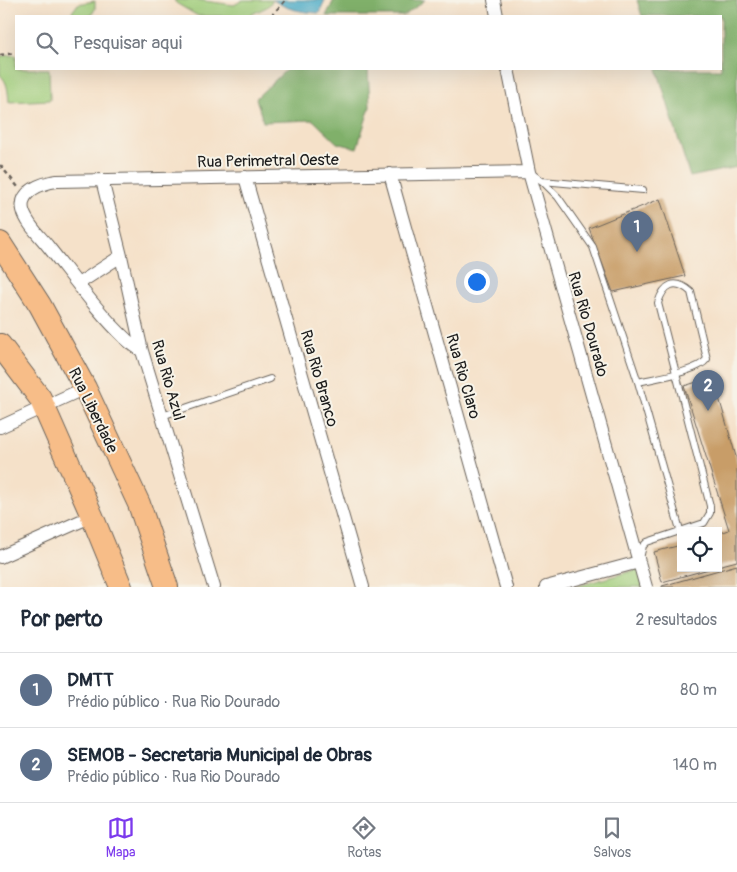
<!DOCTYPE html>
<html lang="pt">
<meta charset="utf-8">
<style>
:root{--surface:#fff;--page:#f2f2f3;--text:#1f2937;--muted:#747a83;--line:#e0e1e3;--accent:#7c3aed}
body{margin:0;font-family:Pangolin,sans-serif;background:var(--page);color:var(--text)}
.controls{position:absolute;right:15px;bottom:15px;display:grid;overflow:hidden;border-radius:0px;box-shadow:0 5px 20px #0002}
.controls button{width:45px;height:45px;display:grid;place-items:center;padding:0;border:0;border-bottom:1px solid var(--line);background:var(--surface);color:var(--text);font:25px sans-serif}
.you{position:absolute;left:476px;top:281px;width:18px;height:18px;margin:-12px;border:4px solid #fff;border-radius:50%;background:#1a73e8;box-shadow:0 0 0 8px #1a73e833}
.badge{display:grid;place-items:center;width:32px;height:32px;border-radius:50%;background:var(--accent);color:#fff;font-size:16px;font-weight:700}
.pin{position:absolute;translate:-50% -41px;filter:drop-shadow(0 1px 2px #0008)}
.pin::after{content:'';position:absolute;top:26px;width:18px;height:15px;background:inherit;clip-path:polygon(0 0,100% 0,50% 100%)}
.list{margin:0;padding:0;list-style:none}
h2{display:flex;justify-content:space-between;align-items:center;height:65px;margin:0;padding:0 20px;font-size:21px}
h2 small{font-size:16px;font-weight:400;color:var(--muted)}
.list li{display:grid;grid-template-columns:32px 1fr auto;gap:15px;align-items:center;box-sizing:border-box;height:75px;padding:0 20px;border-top:1px solid var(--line)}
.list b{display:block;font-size:19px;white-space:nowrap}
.list p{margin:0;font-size:16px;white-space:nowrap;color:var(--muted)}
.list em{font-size:16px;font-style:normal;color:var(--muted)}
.icon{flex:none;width:28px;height:28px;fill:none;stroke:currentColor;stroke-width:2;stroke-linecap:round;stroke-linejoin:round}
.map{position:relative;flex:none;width:737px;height:587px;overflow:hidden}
.search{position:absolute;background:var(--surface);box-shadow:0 5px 20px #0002;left:15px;right:15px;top:15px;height:55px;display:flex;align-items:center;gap:12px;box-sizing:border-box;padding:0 18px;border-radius:0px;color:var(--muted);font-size:19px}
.sheet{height:215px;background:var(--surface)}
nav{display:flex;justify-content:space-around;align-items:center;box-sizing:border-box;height:70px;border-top:1px solid var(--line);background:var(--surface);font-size:14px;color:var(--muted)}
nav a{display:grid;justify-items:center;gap:2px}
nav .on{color:var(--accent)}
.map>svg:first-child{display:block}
.green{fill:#a0cd7b;stroke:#5e744c}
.forest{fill:#80b06b;stroke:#4e6644}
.water{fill:#48abc8;stroke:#326472}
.building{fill:#c89d67}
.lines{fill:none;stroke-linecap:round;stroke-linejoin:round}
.lane-casing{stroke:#686159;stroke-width:8}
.street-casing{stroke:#686159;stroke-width:14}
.highway-casing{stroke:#686159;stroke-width:24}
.path{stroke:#686159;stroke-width:2.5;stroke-dasharray:4 4;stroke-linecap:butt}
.lane{stroke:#fff;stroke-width:6}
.street{stroke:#fff;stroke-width:12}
.highway{stroke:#f7bd88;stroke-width:22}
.labels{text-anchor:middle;stroke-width:4;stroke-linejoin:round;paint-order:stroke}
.street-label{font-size:16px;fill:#1c1c1c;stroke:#f7f3e8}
</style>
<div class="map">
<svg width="737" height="587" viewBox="0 0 737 587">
<rect width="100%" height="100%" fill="#f7f3e8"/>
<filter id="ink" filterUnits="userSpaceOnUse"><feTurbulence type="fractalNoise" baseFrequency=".02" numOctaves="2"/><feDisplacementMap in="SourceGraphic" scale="10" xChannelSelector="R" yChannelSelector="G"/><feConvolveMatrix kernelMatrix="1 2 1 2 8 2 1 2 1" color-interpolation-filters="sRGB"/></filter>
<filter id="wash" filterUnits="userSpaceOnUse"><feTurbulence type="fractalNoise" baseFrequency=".0096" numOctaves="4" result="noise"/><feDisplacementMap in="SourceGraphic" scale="20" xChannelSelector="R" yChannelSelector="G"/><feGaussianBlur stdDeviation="1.12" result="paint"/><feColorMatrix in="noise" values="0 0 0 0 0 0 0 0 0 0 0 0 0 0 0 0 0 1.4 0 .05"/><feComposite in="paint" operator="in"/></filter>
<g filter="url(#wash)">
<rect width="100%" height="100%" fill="#f5e1c9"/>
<path class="green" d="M174 0H197L234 5 243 0H273L267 7 248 16H198L176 3Z
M95 1V9L91 16H73L72 12 78 4Z
M16 55V69H49L50 100 9 102C8 92 8 82 0 75V56Z
M639 569 644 587H574Z"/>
<path class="forest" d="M334 0H425L404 16H326Z
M637 0H737V167L690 177 657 69H721V16H642Z
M287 69H368L370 107 357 148 337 143 313 120 263 122 256 98Z"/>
<path class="water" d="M273 0H325L319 13C302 12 288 10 273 0Z"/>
<g id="blocks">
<path class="building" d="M660 199 685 276 613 292 589 228Z
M713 377 737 460V561L718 566V534L729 530 684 386Z
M681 545V568L709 569 662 582 654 552Z
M737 565V587H662V586Z"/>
</g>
</g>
<g filter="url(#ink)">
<use href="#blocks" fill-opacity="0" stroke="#686159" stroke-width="1"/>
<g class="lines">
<defs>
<path id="lane" d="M531 173 542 181 558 197 593 247 638 382 680 530
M542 181 643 190
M638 382C655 378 698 372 707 359L691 292C675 278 664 284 658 303L710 506V513L704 523 647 542 643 546 640 558
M162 416 270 379"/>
<path id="street" d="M494 0 497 16
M508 69 529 172 646 587
M390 174 506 587
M245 177 363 587
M102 180 121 256 142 351 214 587
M78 284 121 256
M142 351C137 347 131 344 127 340 98 313 72 276 47 245 39 235 26 223 23 210 19 191 42 183 57 181L529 172
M0 427 85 388
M0 557 92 516
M546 587 639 562"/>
<path id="highway" d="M0 243 40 305 85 388 139 504 167 587
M0 345 40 398 92 516 121 587"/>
</defs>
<use href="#lane" class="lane-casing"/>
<use href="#street" class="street-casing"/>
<use href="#highway" class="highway-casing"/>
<path class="path" d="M271 16 286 0
M0 55 16 53
M0 165 18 187"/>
<use href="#lane" class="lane"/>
<use href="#street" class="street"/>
<use href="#highway" class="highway"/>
</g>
</g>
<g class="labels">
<g class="street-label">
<text transform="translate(268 160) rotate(-1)" y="6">Rua Perimetral Oeste</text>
<text transform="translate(589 324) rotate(74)" y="6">Rua Rio Dourado</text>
<text transform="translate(464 376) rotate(74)" y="6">Rua Rio Claro</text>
<text transform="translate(320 378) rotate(74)" y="6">Rua Rio Branco</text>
<text transform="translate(169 380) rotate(74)" y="6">Rua Rio Azul</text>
<text transform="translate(94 410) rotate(64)" y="6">Rua Liberdade</text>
</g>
</g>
</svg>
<div class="controls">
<button><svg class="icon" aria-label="locate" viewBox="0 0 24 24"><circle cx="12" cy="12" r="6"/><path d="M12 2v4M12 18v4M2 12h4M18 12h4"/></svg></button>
</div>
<div class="you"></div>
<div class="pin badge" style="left:637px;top:252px;background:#5c6f8a">1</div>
<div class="pin badge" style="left:708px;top:411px;background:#5c6f8a">2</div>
<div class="search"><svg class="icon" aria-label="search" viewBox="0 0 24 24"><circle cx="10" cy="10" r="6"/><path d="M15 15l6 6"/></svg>Pesquisar aqui</div>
</div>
<section class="sheet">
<h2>Por perto<small>2 resultados</small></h2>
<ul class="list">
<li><span class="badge" style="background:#5c6f8a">1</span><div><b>DMTT</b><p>Prédio público · Rua Rio Dourado</p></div><em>80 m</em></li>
<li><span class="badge" style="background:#5c6f8a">2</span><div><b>SEMOB - Secretaria Municipal de Obras</b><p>Prédio público · Rua Rio Dourado</p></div><em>140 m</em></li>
</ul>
</section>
<nav>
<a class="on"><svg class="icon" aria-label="map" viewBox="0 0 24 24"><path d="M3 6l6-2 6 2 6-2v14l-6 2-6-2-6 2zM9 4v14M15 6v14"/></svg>Mapa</a>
<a><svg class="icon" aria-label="directions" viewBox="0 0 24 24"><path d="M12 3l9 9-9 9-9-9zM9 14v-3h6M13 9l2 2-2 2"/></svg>Rotas</a>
<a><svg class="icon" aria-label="saved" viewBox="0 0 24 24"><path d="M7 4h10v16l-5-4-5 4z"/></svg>Salvos</a>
</nav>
